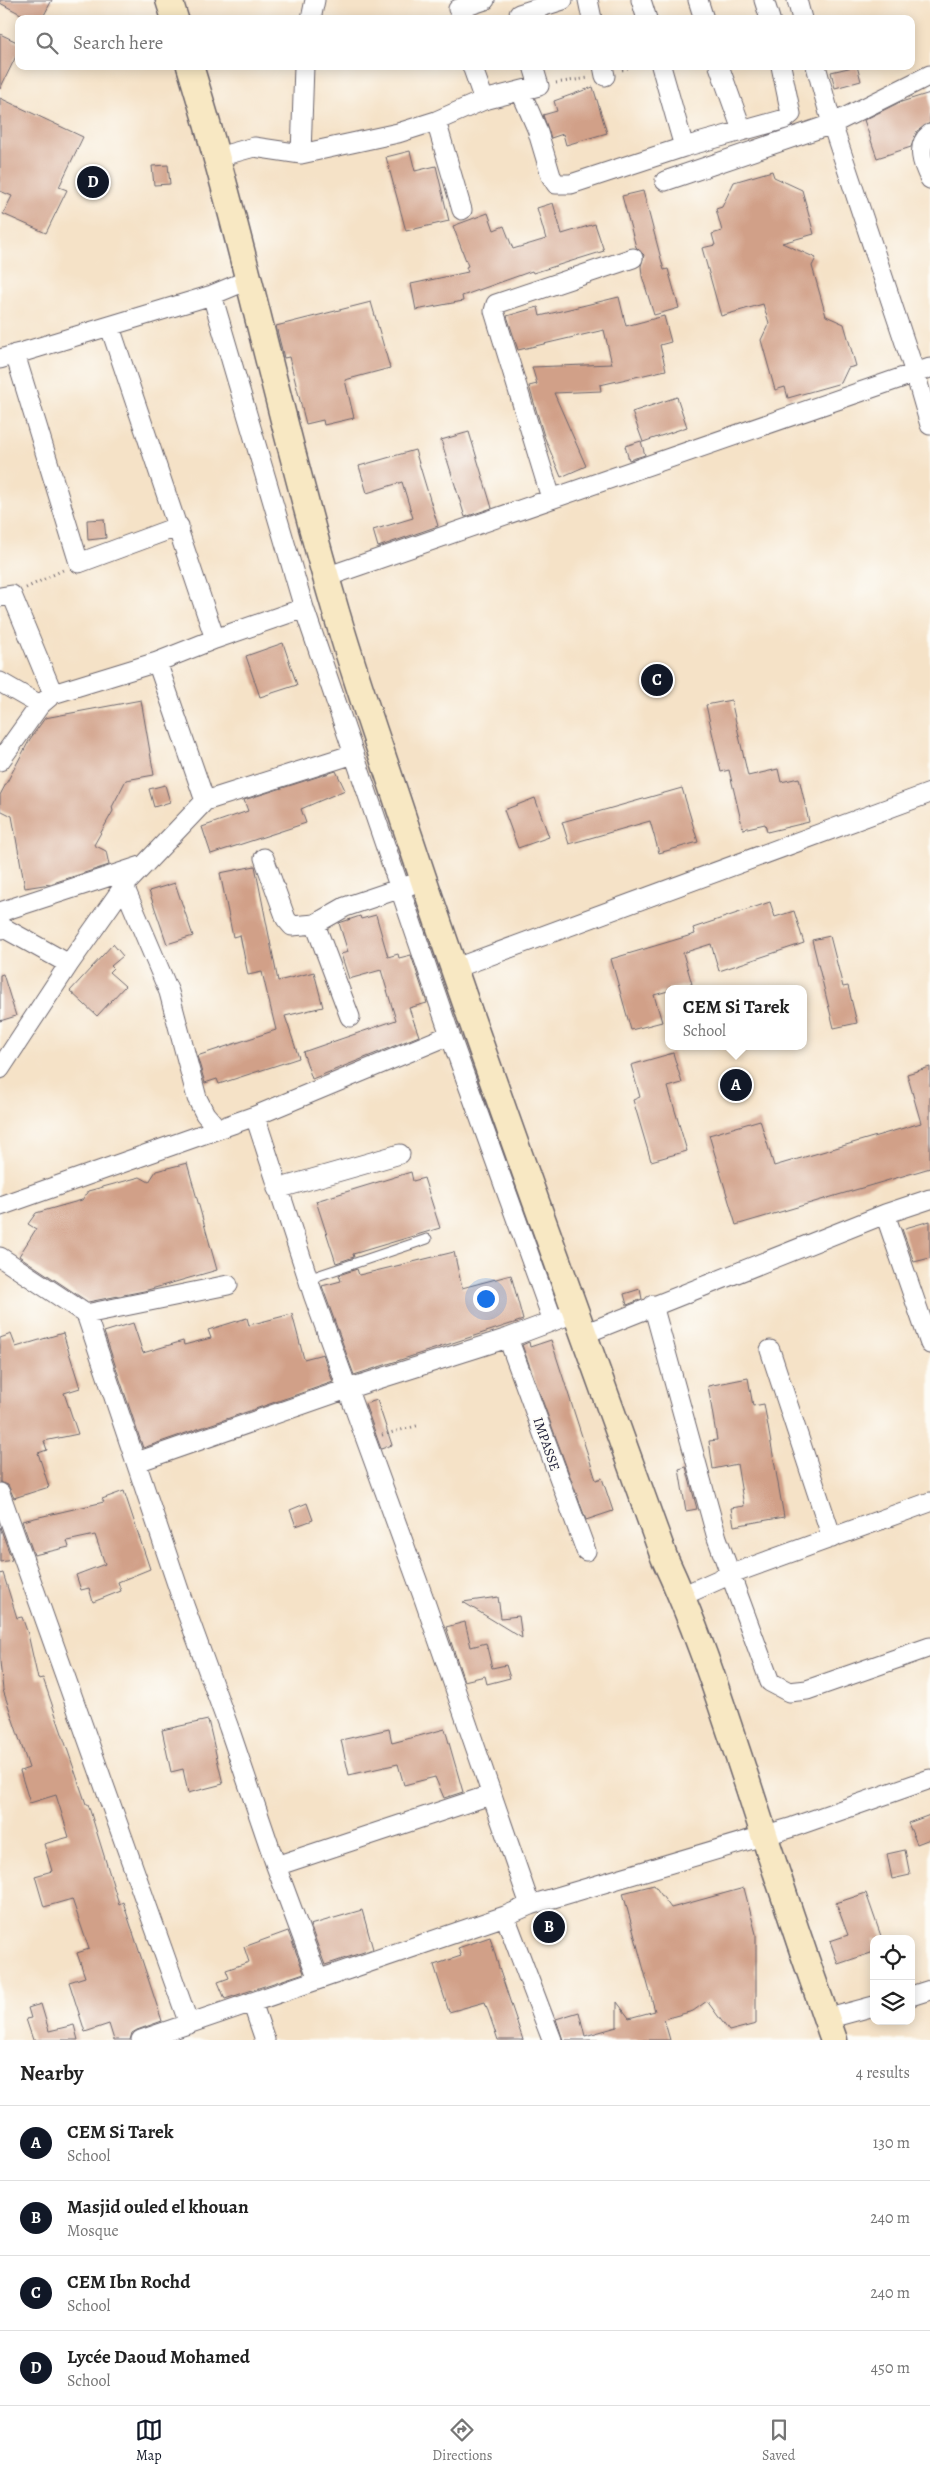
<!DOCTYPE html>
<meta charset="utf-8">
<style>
:root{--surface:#fff;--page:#f2f2f2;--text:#222;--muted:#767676;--line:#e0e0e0;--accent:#111827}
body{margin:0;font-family:Alegreya,serif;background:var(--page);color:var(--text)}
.controls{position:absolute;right:15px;bottom:15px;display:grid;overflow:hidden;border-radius:10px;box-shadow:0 2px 12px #0003}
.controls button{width:45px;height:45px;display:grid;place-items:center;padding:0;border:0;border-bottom:1px solid var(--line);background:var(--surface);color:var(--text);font:25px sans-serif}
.you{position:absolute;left:485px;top:1298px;width:18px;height:18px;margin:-12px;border:4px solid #fff;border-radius:50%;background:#1a73e8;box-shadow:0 0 0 8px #1a73e833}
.badge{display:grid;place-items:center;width:32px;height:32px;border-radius:50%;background:var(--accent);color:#fff;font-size:16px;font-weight:700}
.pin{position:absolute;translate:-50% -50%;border:2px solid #fff;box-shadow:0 1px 5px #0006}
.popup{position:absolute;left:665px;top:985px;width:142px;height:65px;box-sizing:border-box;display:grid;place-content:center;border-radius:10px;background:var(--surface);filter:drop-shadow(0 1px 4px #0005);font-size:16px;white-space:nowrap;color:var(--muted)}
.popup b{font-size:19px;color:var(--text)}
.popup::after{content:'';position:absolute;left:50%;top:100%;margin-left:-10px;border:10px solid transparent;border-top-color:var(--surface)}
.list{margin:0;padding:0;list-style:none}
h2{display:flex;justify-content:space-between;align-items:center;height:65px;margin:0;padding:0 20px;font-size:21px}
h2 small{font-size:16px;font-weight:400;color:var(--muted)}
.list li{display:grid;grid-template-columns:32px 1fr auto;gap:15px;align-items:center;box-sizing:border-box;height:75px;padding:0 20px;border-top:1px solid var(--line)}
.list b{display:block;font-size:19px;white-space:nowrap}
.list p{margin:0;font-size:16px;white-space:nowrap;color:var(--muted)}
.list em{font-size:16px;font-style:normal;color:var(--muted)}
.icon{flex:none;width:28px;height:28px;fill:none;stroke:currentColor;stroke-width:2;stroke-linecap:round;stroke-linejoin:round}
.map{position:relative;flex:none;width:930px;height:2040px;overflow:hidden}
.search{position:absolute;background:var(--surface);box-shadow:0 2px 12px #0003;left:15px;right:15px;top:15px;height:55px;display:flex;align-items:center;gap:12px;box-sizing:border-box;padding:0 18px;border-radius:10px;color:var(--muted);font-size:19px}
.sheet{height:365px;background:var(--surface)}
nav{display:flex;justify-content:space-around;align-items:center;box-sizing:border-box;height:70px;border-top:1px solid var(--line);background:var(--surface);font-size:14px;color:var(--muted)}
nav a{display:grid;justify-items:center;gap:2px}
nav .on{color:var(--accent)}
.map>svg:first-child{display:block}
.building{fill:#d1a088}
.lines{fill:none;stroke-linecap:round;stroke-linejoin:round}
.service-casing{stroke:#6c656c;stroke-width:11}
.minor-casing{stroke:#6c656c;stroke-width:21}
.secondary-casing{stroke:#6c656c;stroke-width:29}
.path{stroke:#6c656c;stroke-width:3;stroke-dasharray:1 4;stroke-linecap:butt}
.service{stroke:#fff;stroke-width:9}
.minor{stroke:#fff;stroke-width:19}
.secondary{stroke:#f8e8c3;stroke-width:26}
.labels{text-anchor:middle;stroke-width:4;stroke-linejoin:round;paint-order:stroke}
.street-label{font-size:14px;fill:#22223b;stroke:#fdfcf7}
</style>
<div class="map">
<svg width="930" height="2040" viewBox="0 0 930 2040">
<rect width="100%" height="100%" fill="#fdfcf7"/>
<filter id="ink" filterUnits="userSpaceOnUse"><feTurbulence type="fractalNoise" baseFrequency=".02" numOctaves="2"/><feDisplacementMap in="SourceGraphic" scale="10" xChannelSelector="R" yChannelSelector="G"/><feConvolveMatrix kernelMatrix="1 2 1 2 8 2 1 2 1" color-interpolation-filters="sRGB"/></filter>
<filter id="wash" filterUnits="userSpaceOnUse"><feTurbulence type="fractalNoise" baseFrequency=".0096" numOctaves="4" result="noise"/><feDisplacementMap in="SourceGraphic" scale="20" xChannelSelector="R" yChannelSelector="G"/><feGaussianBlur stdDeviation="1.12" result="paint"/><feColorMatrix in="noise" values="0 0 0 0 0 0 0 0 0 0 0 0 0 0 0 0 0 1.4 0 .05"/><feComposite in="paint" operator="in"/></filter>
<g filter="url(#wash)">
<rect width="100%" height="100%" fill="#f5e2c7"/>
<g id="blocks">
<path class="building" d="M0 0H52L42 19H30L0 3Z
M0 34 19 43V50L0 89Z
M857 66 861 81 835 88 831 72Z
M593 87 607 133 566 145 563 134 551 138 543 115 557 111 554 101Z
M930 93V123L917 131 911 147 877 158 864 120 898 103Z
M0 98 83 137 59 187 67 190 46 233 3 214 12 196 0 191Z
M410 151 415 171 436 166 449 221 406 231 386 157Z
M168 165 170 184 154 185 152 166Z
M772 171 774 177 802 190 814 234 782 243 816 258 812 266 826 316 844 324 856 366 848 368 841 383 788 398 785 387 775 390 761 340 769 323 763 304 721 316 702 248 715 245 712 234 722 231 716 209 722 207 734 182Z
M643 191 664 270 668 269 679 308 654 315 642 276 641 266 644 255 636 247 622 196Z
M553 203 562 234 595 224 604 251 533 273 532 271 462 296 463 301 416 310 411 284 468 272 466 267 468 266 453 226 488 213 494 230 504 226 513 249 546 239 537 208Z
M619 297 626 326 664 316 671 342 660 345 666 370 600 385 601 391 554 393 586 466 561 477 544 436 529 386 537 384 532 367 612 364 604 330 518 350 507 316 538 307 540 316Z
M371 302 390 368 345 380 354 418 324 425 323 420 306 424 289 357 284 358 276 326Z
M677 397 687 427 643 442 632 412Z
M469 432 492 508 465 517 441 440Z
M641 441 645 455 629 460 625 446Z
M415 450 438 526 378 547 373 530 413 518 402 482 367 493 359 466Z
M104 519 106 538 88 540 87 520Z
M283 643 297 685 260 697 246 656Z
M141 700 154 775 126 780 112 807 113 811 94 845 106 851 109 865 50 884 25 888 12 816 0 810V795L30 739 45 718Z
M731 700 748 776 778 769 781 782 799 778 809 822 767 832 765 824 743 829 729 770 721 772 706 705Z
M336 771 345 790 301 809 306 823 211 854 202 827 248 811 244 800Z
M165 785 170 802 154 807 149 789Z
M682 788 698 842 659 853 650 821 569 844 562 822Z
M535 798 549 837 518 848 504 810Z
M255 866 278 981 314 972 323 1007 285 1016 299 1058 219 1084 217 1079 205 1083 197 1056 276 1030 262 972 248 975 240 935 233 937 220 873Z
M175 883 193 936 167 944 149 891Z
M770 902 775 917 794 911 804 943 719 971 711 944 683 953 692 984 668 989V991L654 995 662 1022 631 1030 611 959 695 934 693 928Z
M376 915 388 957 398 954 399 958 411 955 427 1003 409 1008 419 1036 312 1079 303 1052 396 1020 381 970 349 979 341 954 348 952 339 923 360 916 361 919Z
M830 936 843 987 848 986 857 1023 834 1028 812 940Z
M113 944 123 956 111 966 113 968 109 972 125 986 97 1016 70 991Z
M3 974 16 1016 0 1021V975Z
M673 1053 682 1083 668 1087 687 1151 651 1161 633 1100 640 1097 631 1065Z
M930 1067V1168L736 1225 709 1135 760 1120 774 1166 921 1123 907 1074Z
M187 1163 217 1270 144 1291 88 1302 19 1256 36 1229 28 1224 36 1213 82 1200 88 1191 140 1177 149 1182 156 1171Z
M411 1172 413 1181 424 1178 440 1228 353 1254 354 1257 336 1263 316 1201Z
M930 1221V1258L914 1262 902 1229Z
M454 1252 462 1288 511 1275 523 1320 354 1375 322 1286 341 1281 339 1275 357 1269 359 1275Z
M640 1289 642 1299 627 1305 624 1294Z
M292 1314 304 1359 323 1354 333 1382 143 1448 104 1332 133 1323 143 1353 183 1341 184 1345 211 1338 208 1330 247 1318 249 1325Z
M63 1333 80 1388 64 1393 78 1434 44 1441 47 1450 38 1453 49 1487 14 1498 8 1485 0 1482V1338L11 1334 16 1347Z
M551 1340 596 1480 602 1478 613 1511 586 1520 522 1345 529 1342 530 1347Z
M748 1378 753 1406 764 1404 784 1517 734 1526 731 1508 744 1506 737 1464 713 1469 709 1441 717 1440 708 1386Z
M377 1400 392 1445 381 1449 365 1404Z
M686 1467 697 1509 686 1511 679 1469Z
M124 1491 150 1569 118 1582 121 1591 93 1602 89 1588 81 1590 76 1575 105 1564 95 1535 67 1541 69 1547 34 1555 22 1521 104 1502 102 1499Z
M307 1503 313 1520 296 1526 290 1510Z
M0 1527 12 1560 0 1562Z
M3 1573 17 1618 22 1617 28 1634 38 1679 43 1678 86 1804H88L119 1904 123 1902 162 2021 137 2030 132 2033 130 2040H114L109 2024 85 2032 69 1982 85 1977 77 1953 89 1949 72 1899 44 1907 35 1876 52 1871 44 1844 69 1837 56 1795 30 1803 20 1771 29 1768 3 1690 0 1662V1574Z
M498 1597 501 1618 519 1616 522 1638 463 1602Z
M465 1622 471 1647 486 1643 492 1668 506 1665 510 1678 487 1684 485 1676 464 1681 446 1627Z
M208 1720 223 1784 188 1793 183 1769 171 1772 162 1730Z
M389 1729 392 1743 445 1729 463 1792 444 1798 435 1777 404 1785 398 1764 349 1775 341 1740Z
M930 1815V1839L917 1844 908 1823Z
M905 1850 910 1875 892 1879 887 1854Z
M654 1885 671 1908 744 1888 756 1934V2024L729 2031 707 2001 693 2011 664 2019 670 2040H563L556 2019 579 2012 585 2036 617 2027V2002L629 2018 655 2011 623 1893Z
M866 1893 882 1939H874V1952L838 1964 830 1941 848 1935 836 1903Z
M362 1910 373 1949 325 1965 310 1925Z
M288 1931 304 1973 225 1999 218 1982 229 1978 226 1970 249 1962 244 1947Z
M490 1937 499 1968 523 2040H498L485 2002 449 2012 434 1965 461 1956 458 1948Z
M41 2004 49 2031 74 2025 78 2040H33L26 2019 31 2018 28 2008Z"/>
</g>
</g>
<g filter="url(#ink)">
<use href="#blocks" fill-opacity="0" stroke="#6c656c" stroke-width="1"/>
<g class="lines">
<defs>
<path id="service" d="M308 1279 427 1239"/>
<path id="minor" d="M588 0 592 19
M641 0 647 19
M698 0 704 19
M764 0 770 19
M797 0 802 19
M458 9 485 0
M519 14 563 0
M311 19 315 0
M472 66 484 100
M603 66 605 76
M661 66 684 147
M719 66 742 130
M816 66 832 124 915 373 930 368
M521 92 537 129 551 176 556 184H571L684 147 785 119 791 114 781 66
M436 121 462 210
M930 134C915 146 923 165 930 179
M301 154 304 66
M218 157 254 147 301 154 398 133 436 121 484 100 539 86 533 66
M665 181 832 124 930 75
M212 295 304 608 450 1035 553 1321
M110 327 215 639
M15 354 79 563 179 526
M0 359 212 295 248 280
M551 498 494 311 496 304 633 258
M326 577 915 373 930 425
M0 597 12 595 53 694
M157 662 205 801
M0 682 40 705
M0 761 40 705 53 694 157 662 215 639 304 608
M264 858 286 919 292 926 315 924 345 907 410 885
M124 886 169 992 197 1098 205 1114 217 1128
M0 912 141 866
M315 924 350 1017
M0 929 4 928 69 964
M453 969 930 793
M0 1069 69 964 124 886 205 801 354 754
M255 1116 314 1297 424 1599 530 1905
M277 1189 400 1154
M0 1206 255 1116 450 1035
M885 1214 930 1344
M0 1257 86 1314 184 1605 229 1728 276 1866 318 1979
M653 1305 717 1538 770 1682 789 1692 807 1690 930 1647
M86 1314 228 1285
M584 1334 885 1214 930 1199
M508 1338 586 1551
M770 1350 832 1538
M137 1462 347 1389 508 1338 564 1317
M0 1493 189 2024
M682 1596 729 1575 930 1502
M276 1866 490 1795
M505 1916 552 2040
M911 1996 930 1990
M252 2002 265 2040
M826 2019 874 2006
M141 2040 505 1916 530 1905 793 1827 930 1779"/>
<path id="secondary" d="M169 0 175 19
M190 66C244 242 280 422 332 598 354 676 382 753 407 830 488 1074 577 1315 664 1557 699 1632 723 1710 749 1788 776 1873 804 1956 834 2040"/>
</defs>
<use href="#service" class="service-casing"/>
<use href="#minor" class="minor-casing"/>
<use href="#secondary" class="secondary-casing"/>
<path class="path" d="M622 70 633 66
M556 83 589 78
M26 588 63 570
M382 1435 420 1425"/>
<use href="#service" class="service"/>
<use href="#minor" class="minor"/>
<use href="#secondary" class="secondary"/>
</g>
</g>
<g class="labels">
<g class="street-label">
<text transform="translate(547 1444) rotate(71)" y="5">IMPASSE</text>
</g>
</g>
</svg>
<div class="controls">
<button><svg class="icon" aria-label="locate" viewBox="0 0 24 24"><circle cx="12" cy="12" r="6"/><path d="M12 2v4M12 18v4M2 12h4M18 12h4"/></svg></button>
<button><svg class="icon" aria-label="layers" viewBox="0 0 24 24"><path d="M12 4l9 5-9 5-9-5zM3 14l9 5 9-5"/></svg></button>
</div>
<div class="you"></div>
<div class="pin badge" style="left:736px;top:1085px">A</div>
<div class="popup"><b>CEM Si Tarek</b>School</div>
<div class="pin badge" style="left:549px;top:1927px">B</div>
<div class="pin badge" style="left:657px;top:680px">C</div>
<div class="pin badge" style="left:93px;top:182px">D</div>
<div class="search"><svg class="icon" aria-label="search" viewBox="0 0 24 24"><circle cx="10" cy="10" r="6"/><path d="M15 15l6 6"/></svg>Search here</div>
</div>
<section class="sheet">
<h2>Nearby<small>4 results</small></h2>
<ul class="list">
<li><span class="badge">A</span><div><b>CEM Si Tarek</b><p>School</p></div><em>130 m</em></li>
<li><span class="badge">B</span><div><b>Masjid ouled el khouan</b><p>Mosque</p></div><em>240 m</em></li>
<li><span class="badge">C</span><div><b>CEM Ibn Rochd</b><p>School</p></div><em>240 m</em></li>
<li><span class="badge">D</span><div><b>Lycée Daoud Mohamed</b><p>School</p></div><em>450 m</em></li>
</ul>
</section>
<nav>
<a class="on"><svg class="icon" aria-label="map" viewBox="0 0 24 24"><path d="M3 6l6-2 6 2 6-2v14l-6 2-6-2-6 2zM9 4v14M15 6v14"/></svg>Map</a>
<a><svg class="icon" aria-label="directions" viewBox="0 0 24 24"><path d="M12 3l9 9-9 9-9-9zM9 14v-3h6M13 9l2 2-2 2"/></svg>Directions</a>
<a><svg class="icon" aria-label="saved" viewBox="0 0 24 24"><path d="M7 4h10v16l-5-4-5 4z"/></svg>Saved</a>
</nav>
